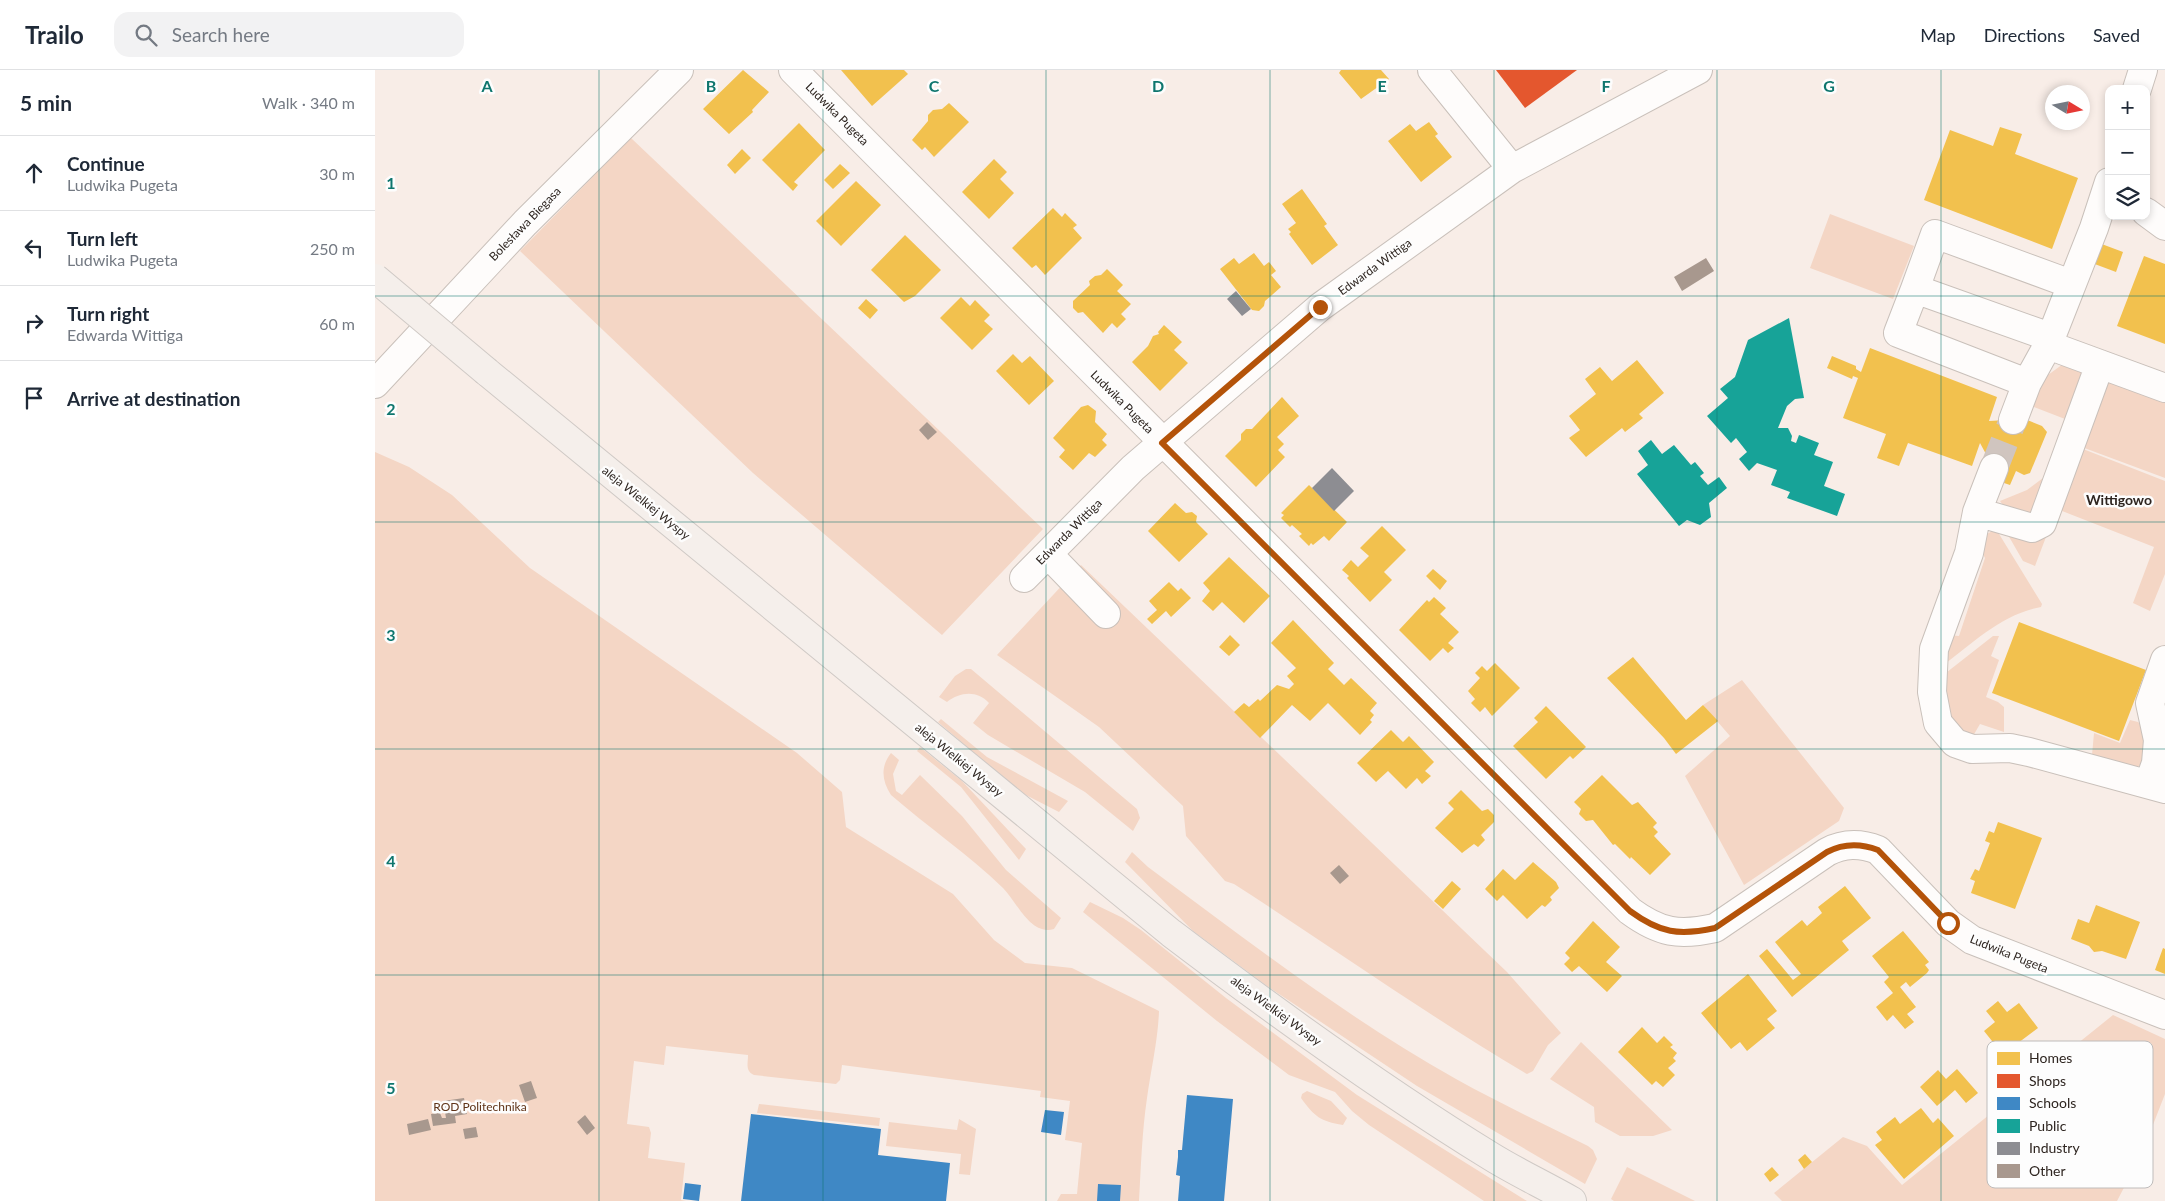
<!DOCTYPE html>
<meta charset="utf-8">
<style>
:root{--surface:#fff;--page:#f2f2f3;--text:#1f2937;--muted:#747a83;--line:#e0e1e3}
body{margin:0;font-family:Lato,sans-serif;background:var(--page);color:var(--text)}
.controls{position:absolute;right:15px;top:15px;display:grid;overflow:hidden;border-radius:10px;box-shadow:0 2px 8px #0003}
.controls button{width:45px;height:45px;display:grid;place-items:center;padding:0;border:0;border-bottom:1px solid var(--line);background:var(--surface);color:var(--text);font:25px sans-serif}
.compass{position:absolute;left:1670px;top:15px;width:45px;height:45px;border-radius:50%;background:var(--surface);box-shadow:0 2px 8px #0003;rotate:100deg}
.stop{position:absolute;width:15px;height:15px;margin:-11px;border:4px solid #b45309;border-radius:50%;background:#fff}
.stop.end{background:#b45309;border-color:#fff;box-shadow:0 1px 5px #0008}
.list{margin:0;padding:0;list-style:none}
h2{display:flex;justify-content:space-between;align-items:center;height:65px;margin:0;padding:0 20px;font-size:21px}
h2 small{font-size:16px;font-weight:400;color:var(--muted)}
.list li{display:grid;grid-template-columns:32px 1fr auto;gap:15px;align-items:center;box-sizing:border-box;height:75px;padding:0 20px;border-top:1px solid var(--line)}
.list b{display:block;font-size:19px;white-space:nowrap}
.list p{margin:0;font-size:16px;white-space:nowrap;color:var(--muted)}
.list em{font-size:16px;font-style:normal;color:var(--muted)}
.icon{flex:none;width:28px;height:28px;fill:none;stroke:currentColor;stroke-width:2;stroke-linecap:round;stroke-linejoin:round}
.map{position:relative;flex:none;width:1790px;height:1131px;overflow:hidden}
header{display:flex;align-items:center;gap:30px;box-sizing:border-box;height:70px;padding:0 25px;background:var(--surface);border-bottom:1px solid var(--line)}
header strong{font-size:24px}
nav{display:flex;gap:28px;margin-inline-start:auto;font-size:18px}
.search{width:350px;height:45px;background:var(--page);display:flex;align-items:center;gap:12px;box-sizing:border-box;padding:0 18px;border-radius:15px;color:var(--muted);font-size:19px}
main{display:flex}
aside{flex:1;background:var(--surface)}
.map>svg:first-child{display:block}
.green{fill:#f4d6c5}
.homes{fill:#f2c14e}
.shops{fill:#e4572e}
.schools{fill:#3f88c5}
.public{fill:#17a398}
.industry{fill:#8d8d92}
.building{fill:#a8988e}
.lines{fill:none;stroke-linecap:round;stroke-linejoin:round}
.minor-tunnel{stroke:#d0c5bf;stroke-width:28;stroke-dasharray:28 14;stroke-linecap:butt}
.minor-casing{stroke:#c9c0ba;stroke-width:30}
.major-casing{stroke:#cfc9c5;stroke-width:30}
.minor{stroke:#fefcfb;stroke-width:28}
.major{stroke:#f5efeb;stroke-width:28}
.major-bridge-casing{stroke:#cfc9c5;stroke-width:30;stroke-linecap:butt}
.major-bridge{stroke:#f5efeb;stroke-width:28}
.route{stroke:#b45309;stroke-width:6}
.grid{fill:none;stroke:#0f766e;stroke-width:1;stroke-opacity:0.55}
.labels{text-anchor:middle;stroke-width:5;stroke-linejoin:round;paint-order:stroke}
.street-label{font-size:12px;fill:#2e2520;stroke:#fdfdfd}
.park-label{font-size:12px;fill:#5f3317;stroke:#fdfdfd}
.neighbourhood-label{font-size:14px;font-weight:bold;fill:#2e2520;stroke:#fdfdfd}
.key{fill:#fdfdfd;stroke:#bfbcbb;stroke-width:1}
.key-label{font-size:14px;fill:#2e2520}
.grid-label{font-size:16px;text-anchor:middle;font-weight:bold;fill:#0f766e;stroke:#fdfdfd;stroke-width:5;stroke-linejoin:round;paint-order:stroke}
</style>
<header>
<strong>Trailo</strong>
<div class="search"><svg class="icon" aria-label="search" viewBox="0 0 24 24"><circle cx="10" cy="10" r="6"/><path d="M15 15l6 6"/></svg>Search here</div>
<nav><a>Map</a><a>Directions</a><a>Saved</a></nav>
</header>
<main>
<aside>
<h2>5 min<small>Walk · 340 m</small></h2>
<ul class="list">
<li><svg class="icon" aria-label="ahead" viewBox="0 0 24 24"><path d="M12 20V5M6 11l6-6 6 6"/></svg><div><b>Continue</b><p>Ludwika Pugeta</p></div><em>30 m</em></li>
<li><svg class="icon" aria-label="left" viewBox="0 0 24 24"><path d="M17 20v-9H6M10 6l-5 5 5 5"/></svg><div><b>Turn left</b><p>Ludwika Pugeta</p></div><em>250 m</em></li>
<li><svg class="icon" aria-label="right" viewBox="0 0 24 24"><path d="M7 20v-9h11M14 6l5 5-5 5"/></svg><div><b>Turn right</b><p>Edwarda Wittiga</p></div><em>60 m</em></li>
<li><svg class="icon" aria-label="arrive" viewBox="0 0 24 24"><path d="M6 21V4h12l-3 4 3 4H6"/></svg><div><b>Arrive at destination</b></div></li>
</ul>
</aside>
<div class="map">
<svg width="1790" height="1131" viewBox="0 0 1790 1131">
<rect width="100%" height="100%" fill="#f8ede7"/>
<path class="green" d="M256 68 668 459 567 565 378 403 145 181Z
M1455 144 1539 176 1518 229 1435 198Z
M1688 294 1709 296 1690 349 1654 335 1673 305Z
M1731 302 1790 325V408L1704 376Z
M1708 379 1790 411V504L1775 541 1758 533 1779 477 1682 439Z
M0 382 34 397 77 425 155 498 422 683 467 722 471 757 578 824 619 870 650 893 697 898 784 941C783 970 776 999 772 1028 767 1062 766 1096 764 1131H682L686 1124H702L707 1073 690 1070 695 1031 665 1027 666 1021 467 995 465 1010 461 1014 379 1005C370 1001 373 994 373 985L291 976 289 995 259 991 252 1054 274 1057 276 1063 273 1088 310 1093 306 1130 311 1131H0Z
M1668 408 1675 410 1662 448 1630 438 1625 431 1652 420Z
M1629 458 1671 467 1660 496 1648 491Z
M1621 459 1667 534 1666 537C1627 544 1598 573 1567 596L1574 565 1584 566 1610 488 1605 478 1610 465Z
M706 495 1132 902 1186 963 1173 975 1158 1001 1152 1004C1052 945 957 877 859 814L850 811 811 766 808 736 724 657 622 585Z
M1618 566H1624L1616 586 1624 590 1611 627 1623 632 1629 637V662L1605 654 1598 666C1568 651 1572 636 1567 606Z
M591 599H596L762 739 765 748 758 761 710 722 613 665 598 653 614 633C602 620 585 622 572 632L564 627 580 606Z
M1367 610 1469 738 1464 751 1369 815 1310 706 1355 666 1328 635Z
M566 649 612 687 693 731 684 742 645 722 563 652Z
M1755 650 1763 652 1771 660 1772 687 1764 696 1756 700 1717 685 1719 663 1745 673Z
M545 677 587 711 651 779 644 790 586 717 542 681Z
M516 683 524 690 518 704 521 721 527 725 545 705 587 746 631 800 686 848 679 859C655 866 642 832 628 818 594 785 553 757 516 725 507 711 505 697 516 683Z
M757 782 773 797C873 871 972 948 1081 1009 1124 1033 1169 1054 1213 1076L1218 1080 1222 1089 1210 1114 1042 1016 892 916 818 861 750 792Z
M715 832 748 848 766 860 851 928 982 1025 1152 1131H1109L994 1055 977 1041 960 1022 914 1005 842 951 708 842Z
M1738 945 1790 969V1024L1767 1083 1742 1131H1407L1399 1123 1468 1067 1492 1076 1527 1115Z
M1206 972 1297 1060 1278 1066H1245L1220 1052 1219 1037 1175 1009Z
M932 1021 956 1031 972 1048 968 1055C945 1051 940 1047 926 1028L927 1024Z
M384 1034 505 1048 504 1056 382 1043Z
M584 1049 601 1059 595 1105 584 1104 586 1084 511 1076 514 1052 582 1060Z
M1252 1097 1320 1131H1239L1236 1129Z"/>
<path class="homes" d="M368 0 394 22 377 40 378 42 354 64 328 39Z
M466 0H529L533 4 497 36Z
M966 0H1006L1014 9 986 29 964 3Z
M574 33 594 52 559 87 550 77 547 80 537 70 553 51V45L558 40 567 39Z
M1054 52 1063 64 1060 66 1077 87 1046 112 1013 71 1035 54 1041 61Z
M424 53 450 80 419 112 423 115 418 121 387 90Z
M1625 57 1647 64 1640 84 1703 108 1677 179 1549 130 1575 60 1618 76Z
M367 79 376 88 360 104 352 95Z
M619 89 632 102 625 109 639 123 614 149 587 122Z
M465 94 475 103 458 119 449 110Z
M481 111 506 135 466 176 441 151Z
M927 119 952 154 949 156 963 175 937 195 914 164 916 162 913 159 921 153 907 134Z
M678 138 687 147 690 143 702 155 698 158 707 168 670 205 661 195 657 198 637 178Z
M530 165 566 200 540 226 529 232 496 200Z
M1724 173 1748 182 1741 202 1717 193Z
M879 183 889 196 894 192 901 201 896 205 906 217 890 231 889 236 884 241 877 240 845 199 859 188 864 194Z
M1769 186 1790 194V274L1742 256Z
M732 199 748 215 742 221 756 234 746 244 751 249 742 258 737 253 728 263 708 242 703 243 698 238V231L715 215 714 211 720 206 726 205Z
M586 227 595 236 600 230 615 245 609 251 618 259 597 280 565 248Z
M491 229 503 240 495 249 483 238Z
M789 255 807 272 799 280 813 293 785 321 757 292 773 276 778 266 784 264 783 262Z
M1495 278 1622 327 1614 351 1650 349 1667 356 1672 362 1655 403 1649 405 1641 401 1635 415 1626 412 1605 373 1597 396 1533 373 1524 396 1502 388 1511 364 1468 348 1483 308 1478 306 1477 309 1452 298 1457 286 1481 296V299L1486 302Z
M638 284 647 293 655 286 679 311 654 335 621 301Z
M1262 290 1289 323 1264 344 1268 348 1250 362 1247 358 1211 387 1194 368 1205 360 1194 346 1221 324 1210 309 1225 297 1237 311Z
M907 327 924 346 902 367 909 374 903 380 910 387 881 417 850 386 866 370V364L871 359H877Z
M713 335 721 341 720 352 732 364 727 370 732 375 720 387 714 383 698 400 684 387 690 380 678 368 706 337Z
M934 415 972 452 954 471 949 466 938 475 936 473 934 476 924 466 927 464 917 455 915 457 906 448 909 445 906 443Z
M800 433 811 443 817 442 822 446 821 452 833 464 804 492 773 461Z
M1007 456 1031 480 1009 502 1017 510 995 532 972 508 974 506 967 500 976 490 983 497 994 486 985 478Z
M854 487 895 526 869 553 847 532 838 541 827 531 835 521 828 513Z
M1058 499 1072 511 1065 520 1051 506Z
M794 512 803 521 806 518 816 528 796 547 791 541 777 554 772 549 782 540 774 531Z
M1059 527 1071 538 1065 544 1084 562 1073 573 1079 578 1073 583 1068 578 1055 591 1024 560 1052 530 1054 532Z
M918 550 959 593 953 599 969 615 976 608 1002 633 995 641 999 645 995 650 997 652 985 665 953 633 935 651 917 635 885 668 859 642 869 633 874 637 883 629 885 631 902 615 914 619 919 614 912 606 921 598 896 573Z
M1644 552 1771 600 1744 671 1617 623Z
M855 565 865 575 854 586 844 577Z
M1258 587 1311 650 1328 635 1343 651 1301 684 1289 668 1232 608Z
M1120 593 1145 618 1117 646 1110 637 1105 642 1096 633 1100 629 1093 621 1105 608 1100 603 1107 596 1112 601Z
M1171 636 1211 677 1198 689 1195 686 1171 709 1138 676 1163 652 1159 648Z
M1016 660 1028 672 1034 666 1059 692 1050 701 1056 706 1047 714 1042 708 1031 719 1013 701 1001 712 982 693Z
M1227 705 1257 735 1263 732 1282 753 1278 757 1283 762 1279 766 1296 784 1275 805 1256 787 1255 789 1240 774 1238 775 1218 750 1211 751 1204 744 1206 739 1199 732Z
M1086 720 1107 741 1113 739 1119 745V752L1106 765 1110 770 1103 777 1099 774 1087 783 1060 758 1079 739 1073 733Z
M1623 752 1667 768 1640 839 1596 823 1600 811 1595 809 1600 799 1604 801 1615 773 1610 771 1614 761 1619 763Z
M1158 792 1181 812 1184 818 1175 827 1177 830 1170 837 1167 835 1152 849 1128 825 1122 831 1110 819 1128 799 1140 810Z
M1077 811 1086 819 1068 839 1059 831Z
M1470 816 1496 848 1467 871 1474 880 1417 927 1384 886 1392 879 1418 910 1426 904 1400 872 1427 850 1432 856 1447 843 1443 837Z
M1721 835 1765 852 1751 889 1727 881 1719 882 1714 876 1696 869 1703 849 1714 853Z
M1218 851 1245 877 1231 892 1247 906 1232 922 1204 896 1197 902 1189 894 1195 888 1190 883Z
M1528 861 1554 892 1550 895 1554 900 1552 903 1535 917 1531 912 1525 917 1541 937 1532 944 1539 952 1530 959 1518 945 1512 951 1501 937 1518 923 1509 912 1514 907 1497 886Z
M1788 878 1790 879V904L1780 900Z
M1373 904 1402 941 1392 949 1400 958 1372 981 1365 972 1356 979 1326 943Z
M1623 931 1632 942 1644 933 1663 958 1643 973 1650 983 1631 999 1624 990 1629 986 1609 961 1620 952 1611 941Z
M1267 957 1282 973 1289 966 1298 975 1295 977 1302 983 1298 988 1301 991 1293 998 1300 1005 1288 1017 1281 1011 1277 1015 1243 982Z
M1582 999 1603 1023 1591 1033 1580 1020 1562 1036 1545 1017 1563 1000 1571 1009Z
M1546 1038 1558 1053 1563 1048 1579 1066 1529 1109 1500 1075 1507 1070 1501 1062 1520 1047 1525 1054Z
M1430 1084 1437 1092 1429 1099 1423 1090Z
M1397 1097 1404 1105 1395 1112 1389 1104Z"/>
<path class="shops" d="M1121 0H1202L1150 38Z"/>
<path class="schools" d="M812 1025 858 1029 849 1131H803L805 1106 801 1105 803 1087V1080H807Z
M670 1040 689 1042 686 1065 666 1062Z
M376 1044 506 1059 503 1085 575 1093 571 1131H366Z
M310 1113 326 1115 324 1131 308 1129Z
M723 1114 746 1115 745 1131H722Z"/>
<path class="public" d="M1414 248 1429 328 1420 329 1412 336 1403 358H1413L1417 366 1416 371 1421 373 1424 365 1444 373 1439 385 1458 392 1449 416 1470 424 1462 446 1412 428 1415 422 1396 415 1402 400 1382 393 1374 401 1364 389 1372 382 1361 368 1356 373 1332 346 1353 328 1345 319 1360 307 1373 270Z
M1276 370 1287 384 1299 375 1316 395 1320 392 1329 403 1325 406 1333 415 1344 407 1352 418 1334 433 1336 447 1325 455 1312 450 1304 456 1262 404 1273 395 1263 381Z"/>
<path class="industry" d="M861 221 876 239 867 246 852 229Z
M957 398 979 421 959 441 937 418Z"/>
<path class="building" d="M1331 188 1339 201 1307 221 1299 207Z
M552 352 562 362 553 370 544 360Z
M964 795 974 806 965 814 955 803Z
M156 1011 162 1028 150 1032 144 1015Z
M89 1028 92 1044 80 1046 81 1053 58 1056 56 1044 65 1043 67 1048H71L68 1031Z
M210 1045 220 1058 212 1065 202 1052Z
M53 1049 56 1060 34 1065 32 1054Z
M101 1057 103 1067 90 1069 88 1059Z"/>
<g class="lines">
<path class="minor-tunnel" d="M1619 398 1638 350"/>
<defs>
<path id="minor" d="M418 0 1255 841C1285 863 1304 866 1340 858L1452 782C1469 773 1485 773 1503 780L1573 853 1597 870 1790 945
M1057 0 1137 99
M1762 19 1768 0
M1771 142 1790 156
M1540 219 1523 263 1652 313
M1675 267 1540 219 1560 164 1696 214
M1673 275 1790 318
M0 314 150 153 304 0
M1638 350 1652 313 1673 275 1719 158 1734 112
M1619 398 1602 442 1594 483 1559 579 1557 622 1563 653 1580 673 1597 679 1635 678 1654 682 1790 719
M1602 442 1657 458 1667 453 1725 294
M673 484 731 544
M649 508 758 398 945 237 1137 99 1323 0
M1774 713 1781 693 1783 670 1775 633 1790 590"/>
<path id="major" d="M112 302 796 863C900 942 1006 1019 1117 1087 1143 1103 1171 1116 1197 1131"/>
</defs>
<use href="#minor" class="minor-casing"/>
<use href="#major" class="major-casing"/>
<use href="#minor" class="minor"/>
<use href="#major" class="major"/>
<defs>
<path id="major-bridge" d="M0 208 112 302"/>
</defs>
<use href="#major-bridge" class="major-bridge-casing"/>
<use href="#major-bridge" class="major-bridge"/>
</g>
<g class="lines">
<path class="route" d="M945 237 787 373 1255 841C1285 863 1304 866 1340 858L1452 782C1469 773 1485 773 1503 780L1573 853"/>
</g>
<path class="grid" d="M224 0V1131M448 0V1131M671 0V1131M895 0V1131M1119 0V1131M1342 0V1131M1566 0V1131M0 226H1790M0 452H1790M0 679H1790M0 905H1790"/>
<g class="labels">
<g class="street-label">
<text transform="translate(462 44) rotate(45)" y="4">Ludwika Pugeta</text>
<text transform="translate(150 154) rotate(-46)" y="4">Bolesława Biegasa</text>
<text transform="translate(1000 197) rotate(-36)" y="4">Edwarda Wittiga</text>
<text transform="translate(747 332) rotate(45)" y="4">Ludwika Pugeta</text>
<text transform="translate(271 433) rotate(39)" y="4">aleja Wielkiej Wyspy</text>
<text transform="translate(694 462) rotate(-45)" y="4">Edwarda Wittiga</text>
<text transform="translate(584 690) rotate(39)" y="4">aleja Wielkiej Wyspy</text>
<text transform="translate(1634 884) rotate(22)" y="4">Ludwika Pugeta</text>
<text transform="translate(901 941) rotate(36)" y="4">aleja Wielkiej Wyspy</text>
</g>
<g class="park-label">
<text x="105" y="1041">ROD Politechnika</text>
</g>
<g class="neighbourhood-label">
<text x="1744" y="435">Wittigowo</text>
</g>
</g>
<rect x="1612" y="971" width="166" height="147" rx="8" class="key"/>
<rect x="1622" y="982" width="23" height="13" fill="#f2c14e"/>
<rect x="1622" y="1004" width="23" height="14" fill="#e4572e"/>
<rect x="1622" y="1027" width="23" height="13" fill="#3f88c5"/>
<rect x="1622" y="1049" width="23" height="14" fill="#17a398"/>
<rect x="1622" y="1072" width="23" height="13" fill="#8d8d92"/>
<rect x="1622" y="1094" width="23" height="14" fill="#a8988e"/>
<g class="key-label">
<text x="1654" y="993">Homes</text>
<text x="1654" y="1016">Shops</text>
<text x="1654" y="1038">Schools</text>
<text x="1654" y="1061">Public</text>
<text x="1654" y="1083">Industry</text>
<text x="1654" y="1106">Other</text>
</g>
<g class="grid-label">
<text x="112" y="22">A</text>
<text x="336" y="22">B</text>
<text x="559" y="22">C</text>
<text x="783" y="22">D</text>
<text x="1007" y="22">E</text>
<text x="1231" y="22">F</text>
<text x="1454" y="22">G</text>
<text x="16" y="119">1</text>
<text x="16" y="345">2</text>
<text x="16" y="571">3</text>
<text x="16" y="797">4</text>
<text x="16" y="1024">5</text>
</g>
</svg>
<div class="controls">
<button>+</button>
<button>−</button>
<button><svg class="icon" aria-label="layers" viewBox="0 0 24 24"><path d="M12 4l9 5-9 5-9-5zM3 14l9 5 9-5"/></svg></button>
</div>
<svg class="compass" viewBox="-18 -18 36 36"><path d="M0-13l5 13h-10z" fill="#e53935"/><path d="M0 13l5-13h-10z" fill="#747a83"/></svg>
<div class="stop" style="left:1573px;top:853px"></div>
<div class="stop end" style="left:945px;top:237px"></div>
</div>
</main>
